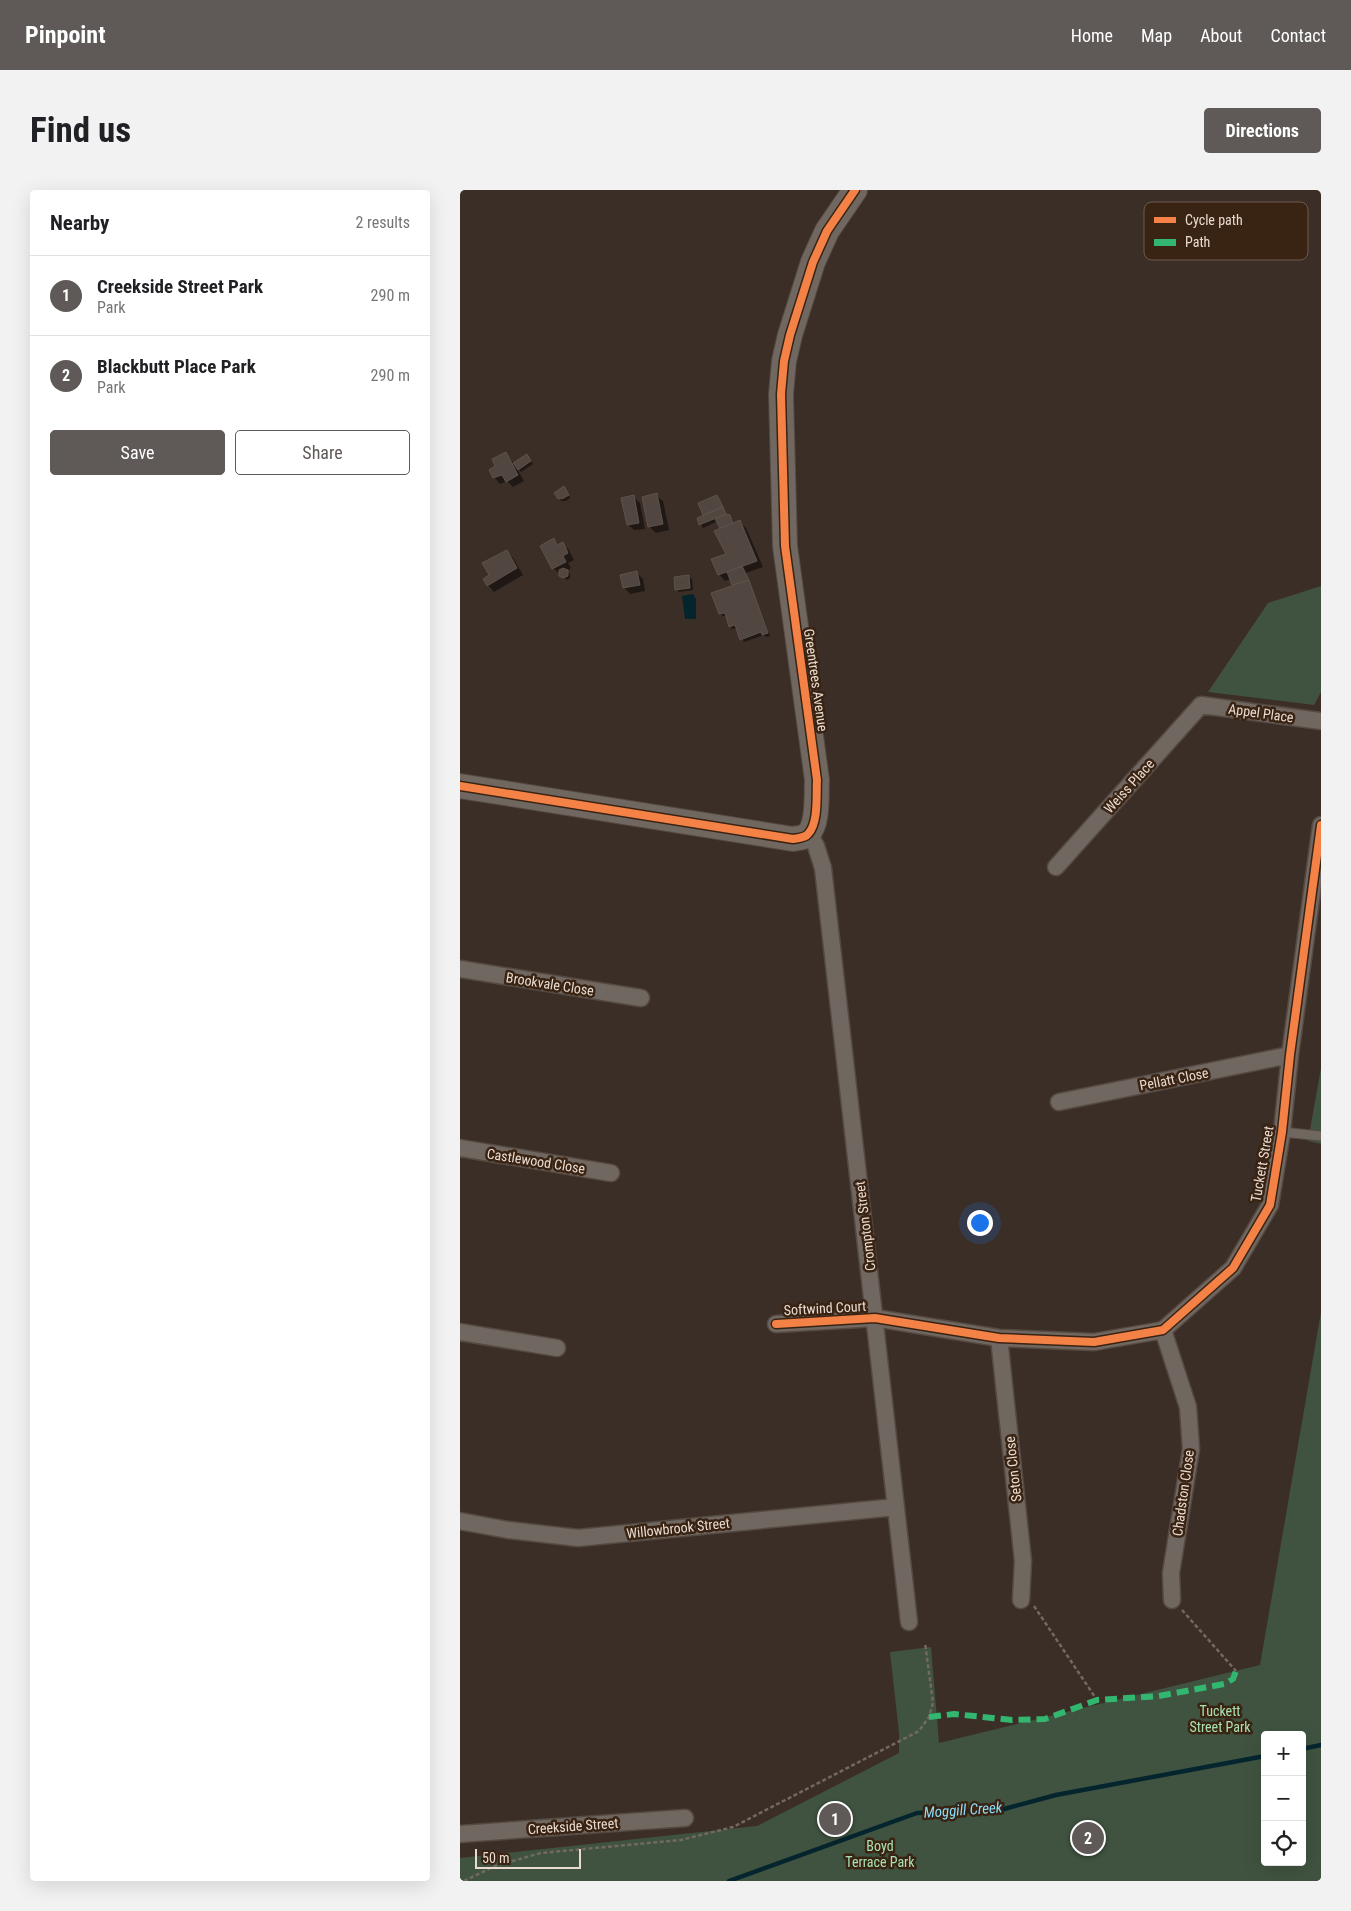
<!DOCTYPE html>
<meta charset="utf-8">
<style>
:root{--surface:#fff;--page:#f2f2f2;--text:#202124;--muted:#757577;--line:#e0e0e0;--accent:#5f5957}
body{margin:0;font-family:"Roboto Condensed",sans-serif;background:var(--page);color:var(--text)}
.controls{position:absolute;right:15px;bottom:15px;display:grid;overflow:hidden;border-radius:5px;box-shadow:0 5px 20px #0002}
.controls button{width:45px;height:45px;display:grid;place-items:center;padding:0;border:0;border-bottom:1px solid var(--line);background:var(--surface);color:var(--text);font:25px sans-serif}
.scale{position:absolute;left:15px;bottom:12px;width:106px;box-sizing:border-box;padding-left:5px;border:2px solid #eadbd1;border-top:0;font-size:14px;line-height:18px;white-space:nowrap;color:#eadbd1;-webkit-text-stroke:4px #392313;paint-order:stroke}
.you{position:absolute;left:519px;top:1032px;width:18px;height:18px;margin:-12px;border:4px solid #fff;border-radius:50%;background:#1a73e8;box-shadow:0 0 0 8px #1a73e833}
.badge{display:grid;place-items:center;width:32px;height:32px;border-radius:50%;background:var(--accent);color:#fff;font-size:16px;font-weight:700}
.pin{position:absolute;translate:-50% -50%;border:2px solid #fff;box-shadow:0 1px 5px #0006}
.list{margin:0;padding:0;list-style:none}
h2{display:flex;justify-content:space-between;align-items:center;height:65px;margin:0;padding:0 20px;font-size:21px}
h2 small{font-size:16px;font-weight:400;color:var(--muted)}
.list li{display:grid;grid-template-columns:32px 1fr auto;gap:15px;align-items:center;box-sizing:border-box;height:80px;padding:0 20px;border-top:1px solid var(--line)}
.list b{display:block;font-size:19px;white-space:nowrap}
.list p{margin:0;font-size:16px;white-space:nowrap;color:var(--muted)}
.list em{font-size:16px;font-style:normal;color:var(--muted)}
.actions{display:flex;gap:10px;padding:15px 20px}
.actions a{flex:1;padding:11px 0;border:1px solid var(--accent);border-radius:5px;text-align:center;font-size:18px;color:var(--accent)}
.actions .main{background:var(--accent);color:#fff}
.icon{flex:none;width:28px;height:28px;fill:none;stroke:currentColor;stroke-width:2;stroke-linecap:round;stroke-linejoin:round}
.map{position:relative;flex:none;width:861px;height:1691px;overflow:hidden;border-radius:5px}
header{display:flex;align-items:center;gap:30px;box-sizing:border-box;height:70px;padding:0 25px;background:var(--accent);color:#fff}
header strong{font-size:24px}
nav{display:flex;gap:28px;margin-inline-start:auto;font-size:18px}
.intro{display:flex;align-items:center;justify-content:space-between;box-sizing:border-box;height:120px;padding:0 30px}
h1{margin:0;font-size:35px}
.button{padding:12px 22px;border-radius:5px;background:var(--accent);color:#fff;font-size:18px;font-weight:700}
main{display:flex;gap:30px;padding:0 30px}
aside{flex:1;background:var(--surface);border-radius:5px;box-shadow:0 5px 20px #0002}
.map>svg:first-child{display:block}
.green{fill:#405340;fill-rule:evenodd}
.water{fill:#05252e}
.shadow{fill:#0007}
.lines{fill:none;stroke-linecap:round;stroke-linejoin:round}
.stream{stroke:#05252e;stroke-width:4.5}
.building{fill:#514740;stroke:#5e534c}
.lane-casing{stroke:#554a42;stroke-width:11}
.street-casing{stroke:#554a42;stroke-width:19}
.secondary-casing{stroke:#554a42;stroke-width:26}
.path{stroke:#726962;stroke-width:2.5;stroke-dasharray:4 2.5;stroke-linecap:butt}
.lane{stroke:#716761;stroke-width:9}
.street{stroke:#716761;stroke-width:16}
.secondary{stroke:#716761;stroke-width:24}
.quiet{stroke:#33b770;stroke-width:6;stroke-dasharray:12 6;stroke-linecap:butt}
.cycleway-casing{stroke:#392313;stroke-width:11}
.cycleway{stroke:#f48246;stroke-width:8}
.labels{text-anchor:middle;stroke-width:5;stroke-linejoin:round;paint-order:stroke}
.street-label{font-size:14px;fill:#eadbd1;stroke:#392313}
.park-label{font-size:14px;fill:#a9e2b1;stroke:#392313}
.water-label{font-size:15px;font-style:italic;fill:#8bddf8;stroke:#392313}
.key{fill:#392313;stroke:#6e5a4c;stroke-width:1}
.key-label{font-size:14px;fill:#eadbd1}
</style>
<header>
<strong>Pinpoint</strong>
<nav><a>Home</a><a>Map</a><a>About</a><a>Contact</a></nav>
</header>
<div class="intro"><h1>Find us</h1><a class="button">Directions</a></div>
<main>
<aside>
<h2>Nearby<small>2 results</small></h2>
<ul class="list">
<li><span class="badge">1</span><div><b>Creekside Street Park</b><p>Park</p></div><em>290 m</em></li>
<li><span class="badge">2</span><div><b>Blackbutt Place Park</b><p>Park</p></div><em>290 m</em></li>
</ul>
<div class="actions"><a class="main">Save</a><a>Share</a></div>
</aside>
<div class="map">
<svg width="861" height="1691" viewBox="0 0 861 1691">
<rect width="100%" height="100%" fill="#3b2e26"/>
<path class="green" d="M861 396V502L854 515 748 502 808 413Z
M861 878V954L848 951Z
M861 1122V1691H0V1668L297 1636 439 1563V1543L430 1462 471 1457 479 1553 800 1475ZM805 1545H842V1672H805Z"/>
<path class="water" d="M233 404 236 409V429H225L222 406Z"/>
<path class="shadow" d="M45 263 54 274 67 266 73 274 61 282 56 277 64 291 53 297 47 291 40 294 34 287 37 277Z
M104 298 110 308 106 311H102L99 308Z
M196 305 203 311 209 340 196 343 189 336Z
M256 306 267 326 273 330 274 334 280 332 286 338 303 377 286 383 310 446 306 447 304 445 284 452 277 438 273 439 270 437 267 425 263 426 260 423 274 396 271 389 265 391 259 384 268 364 262 339 258 331 243 338 238 329 244 326 239 313Z
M173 307 180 313 185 339 174 340 168 334Z
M93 350 99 356 102 354 109 360 114 370 108 373 111 378 107 381 110 384V388L107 390 93 378 81 356Z
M47 362 53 368 63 385 34 402 28 395Z
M176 382 183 389 185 401 170 404 164 397Z
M229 386 232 389 233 400 219 402 216 399Z"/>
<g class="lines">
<path class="stream" d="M842 1559 861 1555
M269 1691 457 1623 544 1619 596 1605 805 1566"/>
</g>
<path class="building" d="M46 262 58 285 46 292 42 285 33 288 29 280 35 276 32 269Z
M67 264 71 271 58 280 53 273Z
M104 296 109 305 102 309 101 308 98 309 94 303Z
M197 303 203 334 188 337 182 307Z
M174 305 179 333 167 335 161 308Z
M257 305 263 317 243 325 238 313Z
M263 317 266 324 239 335 237 328Z
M266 324 270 325 273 333 260 338 255 329Z
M280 330 297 371 258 385 251 369 266 364 254 341Z
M94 348 97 355 103 352 108 363 103 366 106 372 92 379 80 356Z
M47 360 57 378 27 396 23 389 29 385 22 373Z
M282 376 289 390 272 395 267 382Z
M103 378 108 380V386L103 388 99 386V380Z
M177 381 180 395 163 398 160 385Z
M229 385 230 398 215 400 214 387Z
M289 390 308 443 302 445 301 442 280 450 275 435 269 437 265 423 259 424 251 403Z"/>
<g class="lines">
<defs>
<path id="lane" d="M822 942 861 946"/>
<path id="street" d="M349 644 356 656 363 678 449 1432
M596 677 741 515 861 531
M0 779 181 808
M599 912 830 865
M0 958 151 983
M316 1134 415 1128 539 1148 634 1152 703 1140 773 1078 810 1015 822 942 830 865 861 635
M703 1140 728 1217 731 1259 711 1383 712 1410
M0 1142 97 1158
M539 1148 563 1371 561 1410
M0 1331 48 1340 118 1348 436 1317
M0 1644 225 1628"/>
<path id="secondary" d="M0 596 333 649C338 648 345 648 348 644 359 633 356 604 357 590L325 356 321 204 324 171 330 145 353 72 367 41 395 0"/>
</defs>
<use href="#lane" class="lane-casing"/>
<use href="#street" class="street-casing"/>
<use href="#secondary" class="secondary-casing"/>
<path class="path" d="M574 1416 637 1510
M722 1420 776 1481
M4 1691 35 1676 81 1663 221 1650 273 1637 459 1541 469 1527 473 1513 465 1453"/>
<use href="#lane" class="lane"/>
<use href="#street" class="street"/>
<use href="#secondary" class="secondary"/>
<path class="quiet" d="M469 1527 494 1524 552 1530 585 1529 637 1510 699 1506 764 1494 773 1489 776 1481"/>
<defs>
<path id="cycleway" d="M0 596 333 649C338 648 345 648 348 644 359 633 356 604 357 590L325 356 321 204 324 171 330 145 353 72 367 41 395 0
M316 1134 415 1128 539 1148 634 1152 703 1140 773 1078 810 1015 822 942 830 865 861 635"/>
</defs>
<use href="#cycleway" class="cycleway-casing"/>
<use href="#cycleway" class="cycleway"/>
</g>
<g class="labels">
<g class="street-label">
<text transform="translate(356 490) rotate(82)" y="5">Greentrees Avenue</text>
<text transform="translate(801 523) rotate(8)" y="5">Appel Place</text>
<text transform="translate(669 596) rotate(-48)" y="5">Weiss Place</text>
<text transform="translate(90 794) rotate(9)" y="5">Brookvale Close</text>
<text transform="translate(714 889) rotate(-11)" y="5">Pellatt Close</text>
<text transform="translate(76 971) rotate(9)" y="5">Castlewood Close</text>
<text transform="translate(802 974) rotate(-80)" y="5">Tuckett Street</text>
<text transform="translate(405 1036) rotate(-97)" y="5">Crompton Street</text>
<text transform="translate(365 1118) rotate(-3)" y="5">Softwind Court</text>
<text transform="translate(553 1279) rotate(-96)" y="5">Seton Close</text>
<text transform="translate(723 1303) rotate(-82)" y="5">Chadston Close</text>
<text transform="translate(218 1338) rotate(-6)" y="5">Willowbrook Street</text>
<text transform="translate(113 1636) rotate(-4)" y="5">Creekside Street</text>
</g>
<g class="park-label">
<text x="760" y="1526">Tuckett<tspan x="760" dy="16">Street Park</tspan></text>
<text x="420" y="1661">Boyd<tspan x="420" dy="16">Terrace Park</tspan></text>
</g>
<g class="water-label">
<text transform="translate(503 1620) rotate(-4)" y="5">Moggill Creek</text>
</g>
</g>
<rect x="684" y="12" width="164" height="58" rx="8" class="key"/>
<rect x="694" y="27" width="22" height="6" fill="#f48246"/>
<rect x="694" y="49" width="22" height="7" fill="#33b770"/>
<g class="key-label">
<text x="725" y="35">Cycle path</text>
<text x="725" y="57">Path</text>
</g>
</svg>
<div class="controls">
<button>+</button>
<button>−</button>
<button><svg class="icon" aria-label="locate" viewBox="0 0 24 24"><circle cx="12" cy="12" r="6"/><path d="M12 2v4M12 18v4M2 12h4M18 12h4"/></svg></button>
</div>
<div class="scale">50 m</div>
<div class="you"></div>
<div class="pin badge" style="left:375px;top:1629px">1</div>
<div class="pin badge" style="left:628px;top:1648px">2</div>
</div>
</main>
